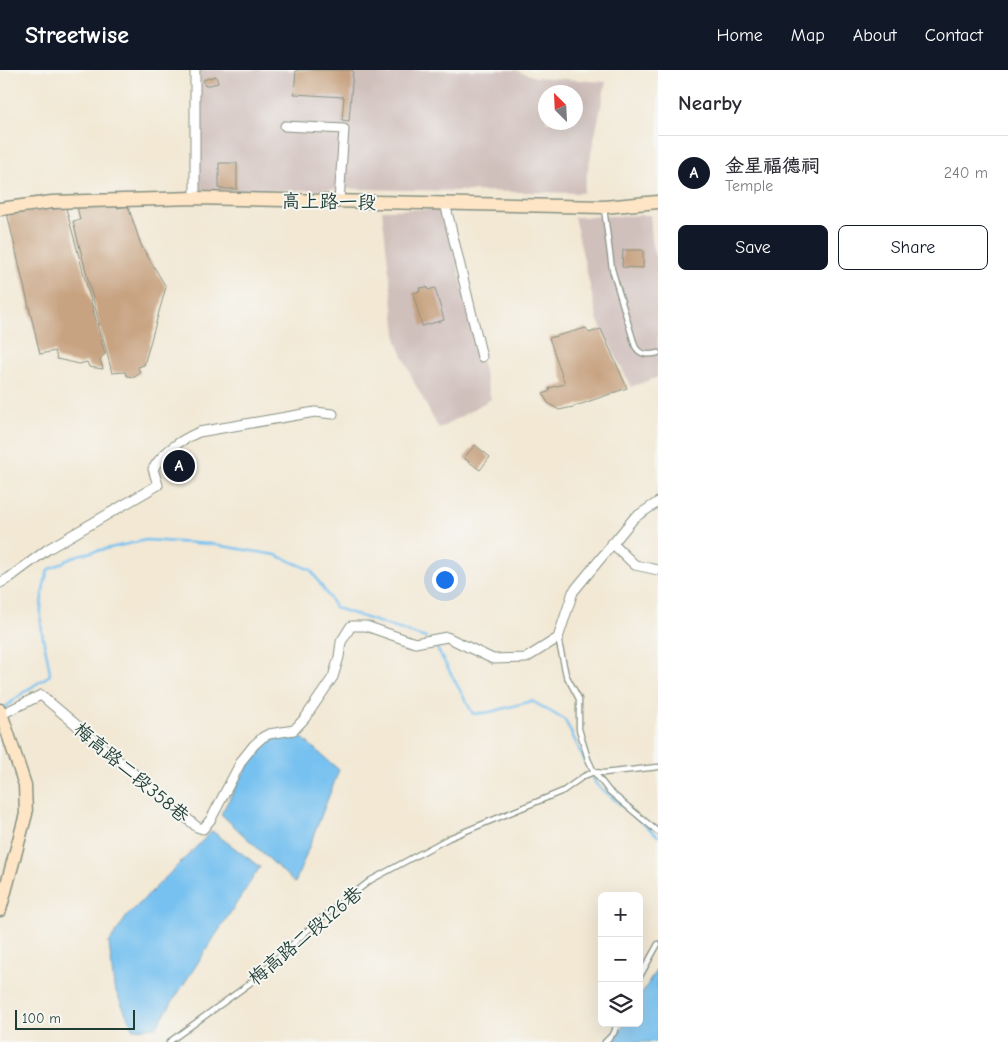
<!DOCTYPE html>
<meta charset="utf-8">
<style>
:root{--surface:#fff;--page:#f7f7f7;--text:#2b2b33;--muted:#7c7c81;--line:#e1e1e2;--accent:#111827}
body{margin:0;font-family:"Comic Neue","LXGW WenKai TC",sans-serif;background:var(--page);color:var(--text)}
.controls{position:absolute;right:15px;bottom:15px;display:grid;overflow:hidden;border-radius:8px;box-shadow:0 5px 20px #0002}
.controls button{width:45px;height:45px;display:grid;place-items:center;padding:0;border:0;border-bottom:1px solid var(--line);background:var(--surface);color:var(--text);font:25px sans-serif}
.compass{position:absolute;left:538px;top:15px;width:45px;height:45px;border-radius:50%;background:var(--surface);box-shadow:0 5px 20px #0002;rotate:336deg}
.scale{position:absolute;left:15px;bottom:12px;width:120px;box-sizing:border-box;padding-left:5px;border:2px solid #1f3d34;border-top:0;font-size:14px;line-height:18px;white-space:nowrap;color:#1f3d34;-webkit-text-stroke:4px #f6f6f2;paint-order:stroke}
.you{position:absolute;left:444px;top:509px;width:18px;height:18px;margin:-12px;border:4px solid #fff;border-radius:50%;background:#1a73e8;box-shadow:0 0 0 8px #1a73e833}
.badge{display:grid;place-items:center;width:32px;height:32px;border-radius:50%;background:var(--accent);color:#fff;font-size:16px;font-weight:700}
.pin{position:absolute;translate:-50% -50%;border:2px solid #fff;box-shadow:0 1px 5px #0006}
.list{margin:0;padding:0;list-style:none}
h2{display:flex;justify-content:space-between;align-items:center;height:65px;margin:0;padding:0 20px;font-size:21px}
h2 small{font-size:16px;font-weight:400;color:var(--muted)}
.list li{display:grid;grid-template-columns:32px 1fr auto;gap:15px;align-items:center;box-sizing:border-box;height:75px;padding:0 20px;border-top:1px solid var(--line)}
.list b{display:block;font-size:19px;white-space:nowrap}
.list p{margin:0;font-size:16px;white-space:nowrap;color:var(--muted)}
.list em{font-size:16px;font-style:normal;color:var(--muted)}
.actions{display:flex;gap:10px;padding:15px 20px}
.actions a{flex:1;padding:11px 0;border:1px solid var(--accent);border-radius:8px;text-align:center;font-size:18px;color:var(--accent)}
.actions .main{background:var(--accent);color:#fff}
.icon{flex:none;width:28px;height:28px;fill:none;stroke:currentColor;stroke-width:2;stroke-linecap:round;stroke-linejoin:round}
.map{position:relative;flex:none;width:658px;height:972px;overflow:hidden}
header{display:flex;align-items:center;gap:30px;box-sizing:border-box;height:70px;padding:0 25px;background:var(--accent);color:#fff}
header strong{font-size:24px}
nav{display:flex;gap:28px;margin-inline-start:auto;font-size:18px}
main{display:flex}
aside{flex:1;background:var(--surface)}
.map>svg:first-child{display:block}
.industrial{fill:#d0c0bc;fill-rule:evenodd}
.water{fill:#77c1f0;stroke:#4b7f92}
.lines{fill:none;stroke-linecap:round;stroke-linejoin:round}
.stream{stroke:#77c1f0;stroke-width:2.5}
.building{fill:#c8a381}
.lane-casing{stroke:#889284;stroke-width:7}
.street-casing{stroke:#889284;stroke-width:11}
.secondary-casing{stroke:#889284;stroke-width:15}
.lane{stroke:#fff;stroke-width:4.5}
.street{stroke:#fff;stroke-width:9}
.secondary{stroke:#fde5c5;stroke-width:12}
.labels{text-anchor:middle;stroke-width:4;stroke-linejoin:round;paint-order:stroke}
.street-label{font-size:19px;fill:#1f3d34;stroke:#f6f6f2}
</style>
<header>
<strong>Streetwise</strong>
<nav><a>Home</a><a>Map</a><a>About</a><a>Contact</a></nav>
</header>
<main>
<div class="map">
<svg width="658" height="972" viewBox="0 0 658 972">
<rect width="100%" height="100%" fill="#f6f6f2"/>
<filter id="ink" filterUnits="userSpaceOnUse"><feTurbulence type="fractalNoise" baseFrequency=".02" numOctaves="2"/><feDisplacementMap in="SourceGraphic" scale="10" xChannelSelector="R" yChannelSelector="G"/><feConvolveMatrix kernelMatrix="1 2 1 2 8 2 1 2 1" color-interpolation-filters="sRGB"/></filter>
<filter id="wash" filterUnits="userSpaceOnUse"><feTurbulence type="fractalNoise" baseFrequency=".0096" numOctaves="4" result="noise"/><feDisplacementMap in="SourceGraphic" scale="20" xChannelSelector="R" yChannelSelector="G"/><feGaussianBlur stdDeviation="1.12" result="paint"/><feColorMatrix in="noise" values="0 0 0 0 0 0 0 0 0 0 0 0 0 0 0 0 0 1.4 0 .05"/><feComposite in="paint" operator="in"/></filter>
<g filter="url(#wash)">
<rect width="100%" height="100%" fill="#f2e8d4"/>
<path class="industrial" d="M199 0H366L390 5 400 0H515L535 7 606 12 583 123 350 119 199 122ZM546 22H576V52H546Z
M443 139 491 329 439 359 414 312 397 272 382 140Z
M650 145 653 180 658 190V307L631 317 598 251 574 147Z"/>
<path class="water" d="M293 660 339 700 295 813 221 744 264 667Z
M212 761 260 797 156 957 133 959 114 917 109 873 127 846Z
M658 897V972H614L625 953H639V929Z"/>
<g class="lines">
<path class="stream" d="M433 571 473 644 490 642 532 631 565 650 596 714 658 766
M3 639 24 622 50 605C49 587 41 569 41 551 40 534 43 516 48 500L78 485 146 470 210 474 276 485 311 500 336 538 426 568"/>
</g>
<g id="blocks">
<path class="building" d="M296 0H353L349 51 342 50 344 27 294 24Z
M216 6 218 13 205 16 203 10Z
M219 93H237V119H219Z
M77 136H115L117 138 128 136 141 175 166 217 144 295 138 297 140 303 134 307 127 306 125 302 112 303 73 151 80 150Z
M66 138 105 284 100 289 103 299 89 297 87 292 79 294 57 289 55 281 40 284 7 143Z
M623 180H643V198L622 197Z
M427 217 428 220 435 218 444 250 422 256 413 223 420 221 419 218Z
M586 258 589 263 601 259 627 318 573 337 559 340 548 333 543 324 550 321 549 318 565 314 549 268Z
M475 375 490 387 480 400 464 388Z
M178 390 185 397 179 402 173 395Z"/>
</g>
</g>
<g filter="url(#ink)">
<use href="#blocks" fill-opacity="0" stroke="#889284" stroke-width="1"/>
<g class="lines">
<defs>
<path id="lane" d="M604 138 612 199 635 276C640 286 649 285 658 283
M558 568 566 605 579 629V659L588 689 594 702 609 721 658 762
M639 908 658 874
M169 972 249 914 319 850 371 810 449 768 563 721 584 706 594 702 604 703 658 697
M605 972 614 963 617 953"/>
<path id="street" d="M285 56 344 59 339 131
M195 128V0
M445 133 482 287
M612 473 635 495 658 500
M0 513 9 508 48 479 158 415 153 399C163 381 181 370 199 362L315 342 333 344
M2 644 41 625 197 757 203 759 211 749 242 690 254 675 263 667 269 664 294 660 305 648 333 607 339 587 341 572 351 556H366L415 573 447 567 493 589 526 588 558 568 573 522 634 448 658 432"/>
<path id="secondary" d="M0 139 52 132 195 128 604 137 658 132
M0 640 25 715 26 744 0 840"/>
</defs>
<use href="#lane" class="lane-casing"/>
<use href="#street" class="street-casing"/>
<use href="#secondary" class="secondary-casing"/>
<use href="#lane" class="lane"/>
<use href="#street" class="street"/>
<use href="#secondary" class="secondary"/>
</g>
</g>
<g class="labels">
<g class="street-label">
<text transform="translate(329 131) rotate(1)" y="7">高上路一段</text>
<text transform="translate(132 702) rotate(40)" y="7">梅高路二段358巷</text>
<text transform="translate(305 865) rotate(-40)" y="7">梅高路二段126巷</text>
</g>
</g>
</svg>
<div class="controls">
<button>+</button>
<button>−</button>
<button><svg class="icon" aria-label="layers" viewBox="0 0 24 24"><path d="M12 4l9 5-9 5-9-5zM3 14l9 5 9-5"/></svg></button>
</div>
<svg class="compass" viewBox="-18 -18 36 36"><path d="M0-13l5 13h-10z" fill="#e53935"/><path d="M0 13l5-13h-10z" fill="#7c7c81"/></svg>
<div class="scale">100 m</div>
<div class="you"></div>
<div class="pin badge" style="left:179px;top:396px">A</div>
</div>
<aside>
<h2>Nearby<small></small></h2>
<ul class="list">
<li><span class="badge">A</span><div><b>金星福德祠</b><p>Temple</p></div><em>240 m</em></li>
</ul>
<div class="actions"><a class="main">Save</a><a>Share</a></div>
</aside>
</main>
